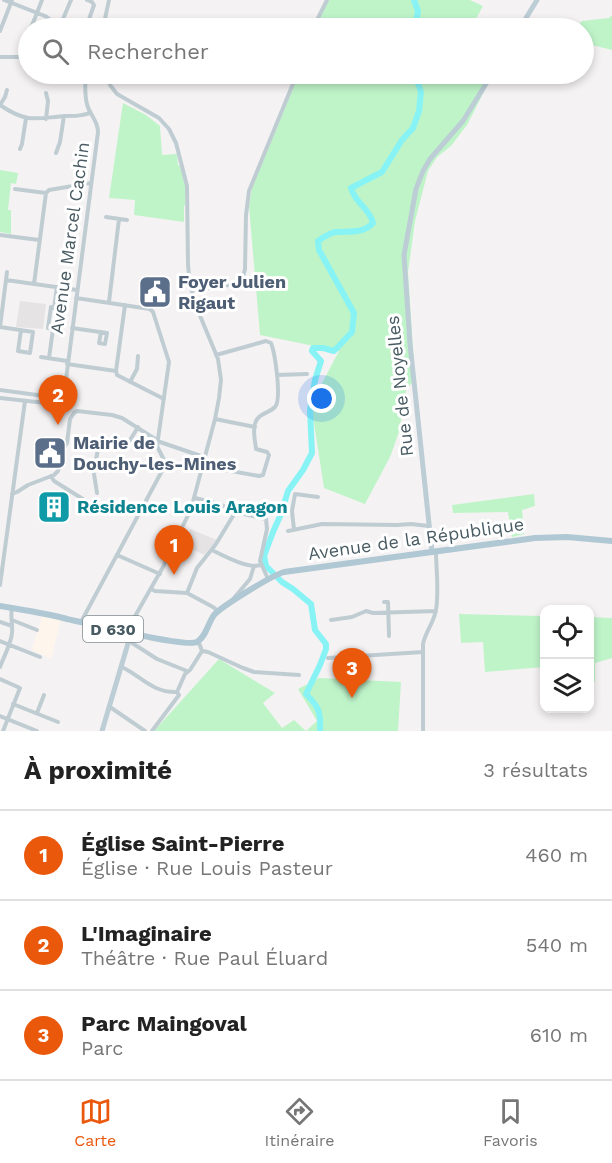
<!DOCTYPE html>
<html lang="fr">
<meta charset="utf-8">
<style>
:root{--surface:#fff;--page:#f2f2f2;--text:#222;--muted:#767676;--line:#e0e0e0;--accent:#ea580c}
body{margin:0;font-family:"Work Sans",sans-serif;background:var(--page);color:var(--text)}
.controls{position:absolute;right:18px;bottom:18px;display:grid;overflow:hidden;border-radius:12px;box-shadow:0 3px 9px #0003}
.controls button{width:54px;height:54px;display:grid;place-items:center;padding:0;border:0;border-bottom:2px solid var(--line);background:var(--surface);color:var(--text);font:30px sans-serif}
.you{position:absolute;left:322px;top:399px;width:21px;height:21px;margin:-15px;border:4px solid #fff;border-radius:50%;background:#1a73e8;box-shadow:0 0 0 9px #1a73e833}
.badge{display:grid;place-items:center;width:39px;height:39px;border-radius:50%;background:var(--accent);color:#fff;font-size:20px;font-weight:700}
.pin{position:absolute;translate:-50% -50px;filter:drop-shadow(0 2px 3px #0008)}
.pin::after{content:'';position:absolute;top:32px;width:21px;height:18px;background:inherit;clip-path:polygon(0 0,100% 0,50% 100%)}
.list{margin:0;padding:0;list-style:none}
h2{display:flex;justify-content:space-between;align-items:center;height:78px;margin:0;padding:0 24px;font-size:26px}
h2 small{font-size:20px;font-weight:400;color:var(--muted)}
.list li{display:grid;grid-template-columns:39px 1fr auto;gap:18px;align-items:center;box-sizing:border-box;height:90px;padding:0 24px;border-top:2px solid var(--line)}
.list b{display:block;font-size:22px;white-space:nowrap}
.list p{margin:0;font-size:20px;white-space:nowrap;color:var(--muted)}
.list em{font-size:20px;font-style:normal;color:var(--muted)}
.icon{flex:none;width:33px;height:33px;fill:none;stroke:currentColor;stroke-width:2;stroke-linecap:round;stroke-linejoin:round}
.map{position:relative;flex:none;width:612px;height:731px;overflow:hidden}
.search{position:absolute;background:var(--surface);box-shadow:0 3px 9px #0003;left:18px;right:18px;top:18px;height:66px;display:flex;align-items:center;gap:15px;box-sizing:border-box;padding:0 21px;border-radius:33px;color:var(--muted);font-size:22px}
.sheet{height:348px;background:var(--surface)}
nav{display:flex;justify-content:space-around;align-items:center;box-sizing:border-box;height:84px;border-top:2px solid var(--line);background:var(--surface);font-size:16px;color:var(--muted)}
nav a{display:grid;justify-items:center;gap:3px}
nav .on{color:var(--accent)}
.map>svg:first-child{display:block}
.commercial{fill:#fef6ed}
.education{fill:#e6e3e5}
.green{fill:#bff4c9}
.lines{fill:none;stroke-linecap:round;stroke-linejoin:round}
.river{stroke:#88f3f5;stroke-width:6}
.street{stroke:#bfcdd3;stroke-width:4}
.secondary{stroke:#bdcdd5;stroke-width:5}
.primary{stroke:#b0c8d3;stroke-width:6}
.labels{text-anchor:middle;stroke-width:6;stroke-linejoin:round;paint-order:stroke}
.shield{fill:#fff;stroke:#7f8c91;stroke-width:1.5}
.shield-label{font-size:16px;font-weight:bold;fill:#485b62}
.street-label{font-size:18px;fill:#485b62;stroke:#fff}
.service-label{font-size:18px;font-weight:bold;fill:#4e5e75;stroke:#fff;text-anchor:start}
.culture-label{font-size:18px;font-weight:bold;fill:#0d838f;stroke:#fff;text-anchor:start}
</style>
<div class="map">
<svg width="612" height="731" viewBox="0 0 612 731">
<rect width="100%" height="100%" fill="#f5f2f3"/>
<path class="commercial" d="M42 616 61 619 51 659 32 650Z"/>
<path class="education" d="M20 301 46 304 43 329 16 327Z
M190 529 217 540 204 555 184 545 188 536Z"/>
<path class="green" d="M329 0H470L483 6 471 28H313Z
M612 15V50L584 43V28H576L582 21 609 18Z
M299 74H490L488 84 467 125 451 146 437 157 428 171 415 221 408 272 415 379 406 390 399 432 390 457 365 504 324 488 311 404 339 351 260 335 249 206 252 188 259 171Z
M123 103 146 115 160 126 162 155 177 154 178 165 180 166 185 185V205L184 206V222L134 215 135 200 109 198Z
M0 170 18 173 16 184 11 183 8 210H11V234L0 232Z
M534 494 535 506 522 510 524 534 512 537 508 512 453 513 452 505Z
M459 614 544 616V667L485 672 483 642 461 643Z
M590 617 612 618V658L595 663V682H590Z
M219 659 275 693 263 703 282 728 294 720 306 731 317 721 298 689 319 678 401 682 398 731H154Z"/>
<g class="lines">
<path class="river" d="M414 0 418 11 415 28
M320 731C321 712 319 707 306 694L320 665 326 649V644L315 630 311 604 293 589 282 582 266 566 264 556 273 532 281 514 288 491 303 470 312 453 310 410 315 380 321 361 312 351 313 348H323L334 351 352 332 354 313 319 250 318 241C324 237 329 233 336 232 349 231 363 234 373 223 370 209 355 203 351 188L382 172 402 140 413 128 419 111 421 92 415 74"/>
<path class="street" d="M4 0 45 16 62 28
M60 26 71 0
M31 28 42 0
M86 28 94 5 92 2 87 0
M103 28 109 0
M313 28 327 0
M0 31 12 0
M0 57H28
M20 57 28 34
M107 74 110 85 117 94 159 118 169 129 176 143 187 186 188 265 190 285 196 306 218 359 221 380 219 398 215 419 191 509 163 567 126 632
M46 93 48 101 46 119
M0 105C28 124 36 118 66 116 76 116 80 116 90 113
M0 105 5 97 7 90
M20 149 22 144 26 118
M56 153 60 142 64 116
M15 189 46 193 49 190 91 183
M106 217 127 220
M0 235 39 240
M6 280 77 290
M34 284 46 193
M192 290C203 288 235 287 242 279 244 275 244 272 245 269L246 215 249 191 297 74
M76 298 150 309 153 312 169 362 157 446 164 460 163 469 81 622
M109 302 119 219
M125 305 116 371 117 375 164 399
M54 308 51 307 48 328 55 330 58 308H54L57 287
M0 327 33 332 30 353 18 351 21 330
M0 327 7 272
M72 328 107 333 105 344 99 343 101 332
M41 357 67 361
M49 358 53 329
M67 364 116 371
M277 375 307 374
M130 382 137 369 138 356
M0 390 52 397 64 395
M64 395 98 132C98 120 89 114 87 104 84 94 86 83 85 74
M0 398 64 405 68 404 69 400 67 396 64 395
M215 419 255 427
M203 466 259 476 263 475 269 455 267 452 256 449C255 440 251 424 259 417 263 413 270 412 275 407 282 399 275 353 271 343L266 341 216 355
M94 470 99 444 102 442 127 445 138 427
M94 474 97 493
M51 476 54 481 107 514
M12 494 17 492 28 485 54 475 58 471 62 451 67 443 70 419 74 413 77 411 112 415 122 418 160 442 204 457
M195 498 219 504 244 514 266 519 267 529 260 561 268 579
M294 530 292 511 295 494 318 497
M288 531 322 524 397 525 411 524 429 526
M212 550C224 556 248 569 261 565
M117 555 160 574
M0 585 25 401
M151 589 155 591 187 593 213 607 218 611
M187 593 197 568 216 544 236 511
M234 598 250 579 254 566
M384 602H388L389 636
M12 620 37 630
M331 620 352 617 366 611 373 613 436 611
M0 622 12 626
M198 640 202 651 208 652 243 668 254 672 299 675
M0 641 40 657
M129 641 157 659 187 671
M328 658 423 652
M0 667C4 656 11 644 12 633 13 624 10 617 12 607
M122 667C142 677 153 693 177 692
M0 679 20 688 3 731
M13 704 58 722
M110 707 145 731
M37 713 44 695
M0 716 37 731
M152 731 179 695 177 692 185 674 190 670 202 651
M423 731V644C425 633 432 625 435 614 440 597 436 569 436 552"/>
<path class="secondary" d="M520 28 537 0
M432 552 410 344 404 255 416 189 423 171 430 159 463 121 492 74
M102 731 132 630"/>
<path class="primary" d="M0 606C23 610 45 613 67 619 87 623 184 648 197 642 206 637 208 623 214 615 222 606 271 576 284 572L535 538 567 537 612 541"/>
</g>
<defs>
<symbol id="civic-square" viewBox="-11 -11 22 22"><rect x="-9" y="-9" width="18" height="18" rx="4" fill="#5c6f8a" stroke="#fff"/><path d="M-.6-6.5H3V-4.5H.6V-3L4-1V1h2V6H-6V1h2V-1L-.6-3ZM-1.2 2.5V6h2.4V2.5Z" fill="#fff"/></symbol>
<symbol id="building-square" viewBox="-11 -11 22 22"><rect x="-9" y="-9" width="18" height="18" rx="4" fill="#0f9aa8" stroke="#fff"/><path d="M-4-6H4V6H1V3H-1V6H-4ZM-2.5-4.3h1.7v1.8h-1.7ZM.8-4.3h1.7v1.8H.8ZM-2.5-1h1.7V.8h-1.7ZM.8-1h1.7V.8H.8Z" fill="#fff"/></symbol>
</defs>
<g fill-rule="evenodd">
<use href="#civic-square" x="136" y="273" width="38" height="38"/>
<use href="#civic-square" x="31" y="434" width="38" height="38"/>
<use href="#building-square" x="35" y="488" width="38" height="38"/>
</g>
<g class="labels">
<rect class="shield" x="83" y="616" width="60" height="26" rx="4.5"/>
<g class="shield-label">
<text x="113" y="635">D 630</text>
</g>
<g class="street-label">
<text transform="translate(70 238) rotate(-82)" y="6">Avenue Marcel Cachin</text>
<text transform="translate(400 386) rotate(-96)" y="6">Rue de Noyelles</text>
<text transform="translate(416 539) rotate(-8)" y="6">Avenue de la République</text>
</g>
<g class="service-label">
<text x="178" y="288">Foyer Julien<tspan x="178" dy="21">Rigaut</tspan></text>
<text x="73" y="449">Mairie de<tspan x="73" dy="21">Douchy-les-Mines</tspan></text>
</g>
<g class="culture-label">
<text x="77" y="513">Résidence Louis Aragon</text>
</g>
</g>
</svg>
<div class="controls">
<button><svg class="icon" aria-label="locate" viewBox="0 0 24 24"><circle cx="12" cy="12" r="6"/><path d="M12 2v4M12 18v4M2 12h4M18 12h4"/></svg></button>
<button><svg class="icon" aria-label="layers" viewBox="0 0 24 24"><path d="M12 4l9 5-9 5-9-5zM3 14l9 5 9-5"/></svg></button>
</div>
<div class="you"></div>
<div class="pin badge" style="left:174px;top:575px">1</div>
<div class="pin badge" style="left:58px;top:425px">2</div>
<div class="pin badge" style="left:352px;top:698px">3</div>
<div class="search"><svg class="icon" aria-label="search" viewBox="0 0 24 24"><circle cx="10" cy="10" r="6"/><path d="M15 15l6 6"/></svg>Rechercher</div>
</div>
<section class="sheet">
<h2>À proximité<small>3 résultats</small></h2>
<ul class="list">
<li><span class="badge">1</span><div><b>Église Saint-Pierre</b><p>Église · Rue Louis Pasteur</p></div><em>460 m</em></li>
<li><span class="badge">2</span><div><b>L'Imaginaire</b><p>Théâtre · Rue Paul Éluard</p></div><em>540 m</em></li>
<li><span class="badge">3</span><div><b>Parc Maingoval</b><p>Parc</p></div><em>610 m</em></li>
</ul>
</section>
<nav>
<a class="on"><svg class="icon" aria-label="map" viewBox="0 0 24 24"><path d="M3 6l6-2 6 2 6-2v14l-6 2-6-2-6 2zM9 4v14M15 6v14"/></svg>Carte</a>
<a><svg class="icon" aria-label="directions" viewBox="0 0 24 24"><path d="M12 3l9 9-9 9-9-9zM9 14v-3h6M13 9l2 2-2 2"/></svg>Itinéraire</a>
<a><svg class="icon" aria-label="saved" viewBox="0 0 24 24"><path d="M7 4h10v16l-5-4-5 4z"/></svg>Favoris</a>
</nav>
